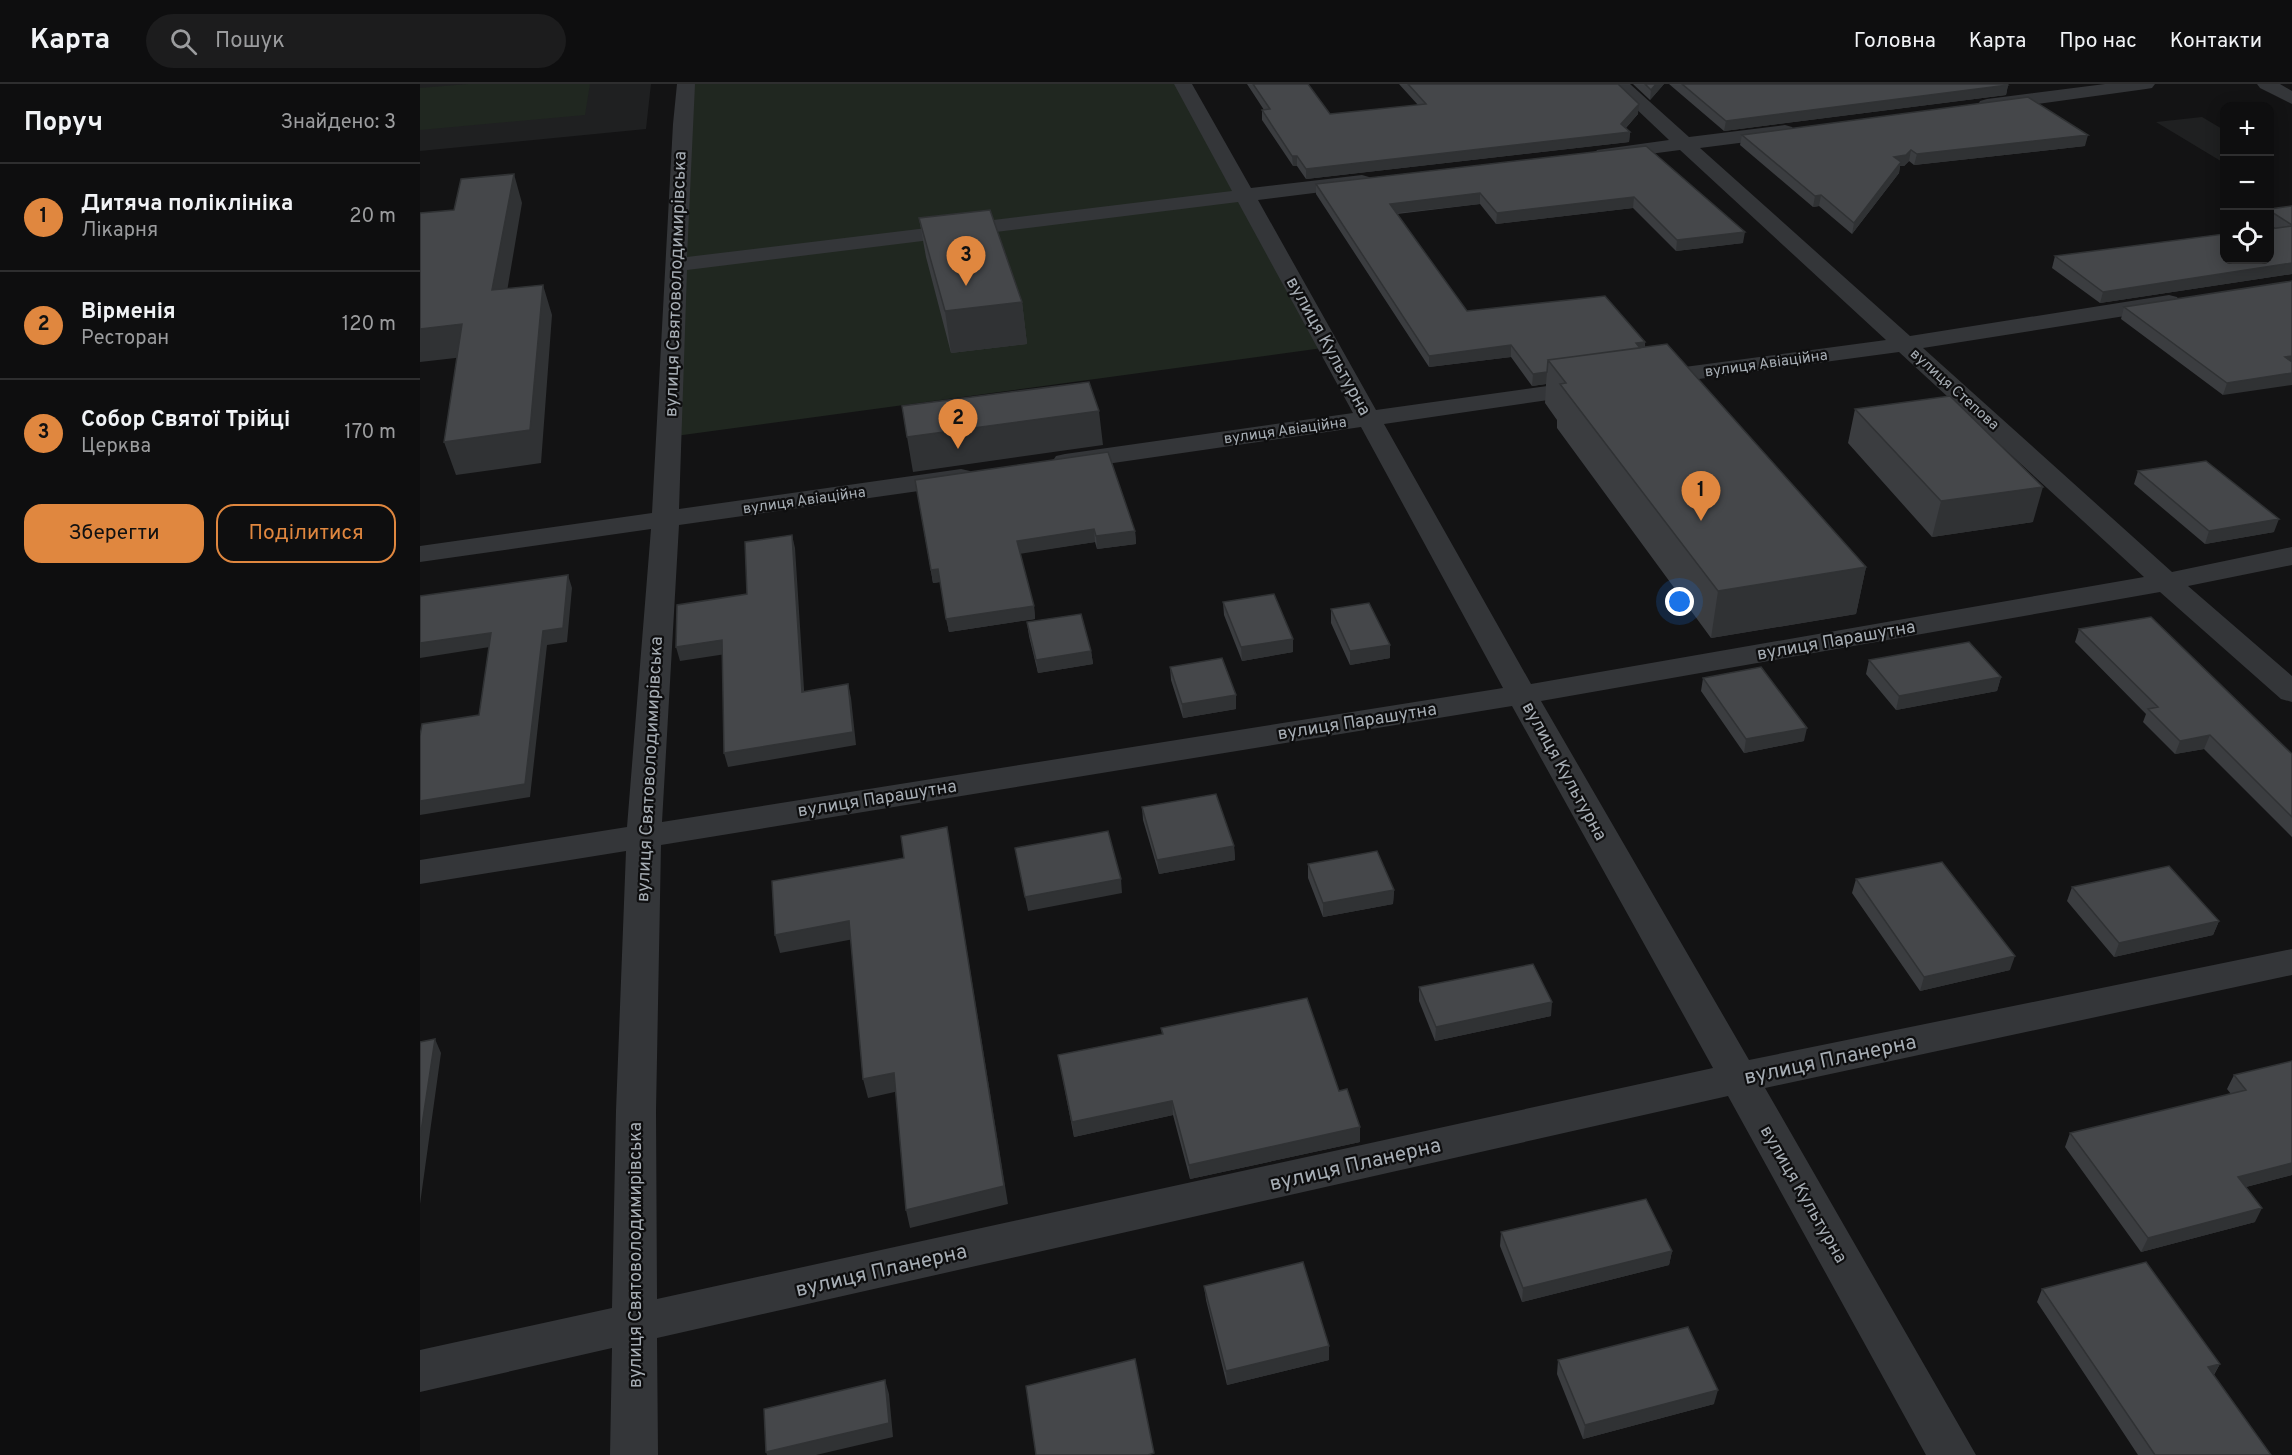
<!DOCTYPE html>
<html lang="uk">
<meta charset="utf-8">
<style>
:root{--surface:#0e0e0f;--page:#1c1c1d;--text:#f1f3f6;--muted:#9b9c9e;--line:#2e2e2f;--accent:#e0873f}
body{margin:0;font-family:Overpass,sans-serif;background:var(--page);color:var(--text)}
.controls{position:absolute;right:18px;top:18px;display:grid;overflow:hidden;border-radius:12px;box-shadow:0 3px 15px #0003}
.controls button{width:54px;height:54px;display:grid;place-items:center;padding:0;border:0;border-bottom:2px solid var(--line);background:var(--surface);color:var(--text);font:30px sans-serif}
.you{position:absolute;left:1260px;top:518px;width:21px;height:21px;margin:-15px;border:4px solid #fff;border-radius:50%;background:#1a73e8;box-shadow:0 0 0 9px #1a73e833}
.badge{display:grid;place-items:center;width:39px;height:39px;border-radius:50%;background:var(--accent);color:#111;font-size:20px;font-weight:700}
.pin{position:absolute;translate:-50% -50px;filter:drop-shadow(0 2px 3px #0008)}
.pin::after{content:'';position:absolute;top:32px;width:21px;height:18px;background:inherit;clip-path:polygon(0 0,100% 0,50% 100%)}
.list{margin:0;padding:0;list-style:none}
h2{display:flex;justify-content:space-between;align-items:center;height:78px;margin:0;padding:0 24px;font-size:26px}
h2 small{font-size:20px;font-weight:400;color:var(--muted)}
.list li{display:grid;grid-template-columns:39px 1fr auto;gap:18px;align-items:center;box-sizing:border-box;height:108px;padding:0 24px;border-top:2px solid var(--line)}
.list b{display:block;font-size:22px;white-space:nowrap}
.list p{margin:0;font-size:20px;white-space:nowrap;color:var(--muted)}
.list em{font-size:20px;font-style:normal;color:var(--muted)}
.actions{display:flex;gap:12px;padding:18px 24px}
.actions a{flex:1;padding:14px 0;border:2px solid var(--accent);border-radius:18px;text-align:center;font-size:21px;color:var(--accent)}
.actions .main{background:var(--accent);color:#111}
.icon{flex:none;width:33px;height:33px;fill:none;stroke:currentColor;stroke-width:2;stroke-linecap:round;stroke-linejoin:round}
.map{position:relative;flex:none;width:1872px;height:1371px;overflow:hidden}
header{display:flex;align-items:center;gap:36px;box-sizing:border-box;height:84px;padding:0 30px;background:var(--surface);border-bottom:2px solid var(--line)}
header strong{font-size:28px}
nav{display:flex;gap:33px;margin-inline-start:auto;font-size:21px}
.search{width:420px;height:54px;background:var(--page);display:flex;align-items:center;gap:15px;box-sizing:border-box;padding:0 21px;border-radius:33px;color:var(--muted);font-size:22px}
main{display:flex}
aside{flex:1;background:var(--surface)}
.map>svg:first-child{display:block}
.built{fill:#1f2021}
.green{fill:#202720}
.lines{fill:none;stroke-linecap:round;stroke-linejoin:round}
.minor{fill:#343639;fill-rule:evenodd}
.wall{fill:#3b3d40}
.shaded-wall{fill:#303234}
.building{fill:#45474a;stroke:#303234;stroke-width:1.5}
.labels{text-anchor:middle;stroke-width:4.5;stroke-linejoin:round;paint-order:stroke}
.far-street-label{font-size:15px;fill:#a6adb4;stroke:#0e0e0f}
.street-label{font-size:18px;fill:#a6adb4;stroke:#0e0e0f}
.near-street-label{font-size:21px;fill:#a6adb4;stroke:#0e0e0f}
</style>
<header>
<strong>Карта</strong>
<div class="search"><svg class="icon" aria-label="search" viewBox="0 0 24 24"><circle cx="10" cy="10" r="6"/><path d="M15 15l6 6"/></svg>Пошук</div>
<nav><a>Головна</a><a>Карта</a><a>Про нас</a><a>Контакти</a></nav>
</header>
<main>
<aside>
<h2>Поруч<small>Знайдено: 3</small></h2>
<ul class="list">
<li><span class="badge">1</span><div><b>Дитяча поліклініка</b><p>Лікарня</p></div><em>20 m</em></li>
<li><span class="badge">2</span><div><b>Вірменія</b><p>Ресторан</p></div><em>120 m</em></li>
<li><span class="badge">3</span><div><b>Собор Святої Трійці</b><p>Церква</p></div><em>170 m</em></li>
</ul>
<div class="actions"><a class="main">Зберегти</a><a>Поділитися</a></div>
</aside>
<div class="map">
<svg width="1872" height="1371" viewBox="0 0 1872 1371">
<rect width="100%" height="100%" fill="#131314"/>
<path class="built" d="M0 0H231L226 45 0 67Z
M1782 33 1804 46V79L1736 38Z"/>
<path class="green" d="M48 0H170L165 31 0 46V4Z
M266 0H763L910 263 248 353Z"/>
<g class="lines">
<path class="minor" d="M257 0H275L267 173 812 107 754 0H772L831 104 942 91 949 93 952 97 949 101 942 103 838 116 956 326 1170 296 1179 298 1182 303 1179 308 1170 310 964 340 1111 600 1724 493 1479 268 1227 302 1218 300 1215 295 1218 290 1227 288 1466 256 1260 66 1184 76 1177 74 1174 70 1177 66 1249 56 1190 0H1210L1269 53 1365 41 1372 43 1375 47 1372 51 1365 53 1280 64 1490 252 1749 211 1757 213 1760 218 1757 223 1749 225 1503 264 1752 488 1872 463V481L1768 502 1872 592V618L1861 615 1740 508 1121 617 1329 976 1872 865V891L1345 1004 1556 1371H1506L1308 1012 237 1254 238 1371H190L192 1264 0 1308V1266L192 1224 196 1027 206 767 0 800V776L207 743 231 445 0 478V462L232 429 253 40ZM818 118 933 329 645 370 636 372 632 378 636 384 645 386 941 343 1083 604 242 738 259 441 541 401 550 399 554 393 550 387 541 385 259 425 267 186ZM1092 622 1293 984 237 1215 236 1027 241 761Z
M1685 0H1735L1732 4 1726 5 1567 27 1560 25 1558 21 1560 17 1567 15Z
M1837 0H1860L1872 7V20L1840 4Z"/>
</g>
<path class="wall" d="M827 0H888L910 30 998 21 979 0H1198L1218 30 1206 44 1210 48 1209 58 886 95 877 82H873L842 36V26H844Z
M1213 0H1244L1230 16Z
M1249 0H1587L1588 1 1586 11 1304 47Z
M1322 51 1665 62 1494 81 1489 77 1484 82H1480L1479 89 1432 150 1399 122 1393 123 1320 61Z
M1226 62 1323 159 1256 167 1213 124 1076 140 1060 120 977 130 1047 227 1225 258V263L1446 483 1436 530 1291 554 1137 344V336L1125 319 1126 300 1112 302 1091 273 1009 283 896 110V100Z
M1872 122V190L1680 219 1632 184 1635 172 1855 144 1850 141V125Z
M499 134 602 218 607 260 531 269 506 173Z
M1872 197 1803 311 1701 235 1704 223Z
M1435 325 1613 438 1512 453 1428 359Z
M1718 387 1854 448 1785 460 1714 400Z
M495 396 715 447 716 460 677 465 675 458 600 469 614 522 615 535 529 548 520 498 513 499Z
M803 518 873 568 822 577 804 531Z
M911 525 970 574 930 581 911 539Z
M607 538 671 567 673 580 618 589 609 552Z
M1659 545 1872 670V753L1784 665 1755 670 1723 638 1726 630 1655 558Z
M1449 576 1581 593 1577 607 1476 626 1446 590Z
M750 583 816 611V625L763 634 751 596Z
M1283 594 1384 657 1324 669 1281 607Z
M722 723 814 762 815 776 739 790 723 736Z
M888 780 974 806 973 820 903 833 888 794Z
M1436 795 1590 886 1500 907 1432 809Z
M1652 803 1799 837 1793 851 1694 873 1647 817Z
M999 903 1131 932 1015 957 999 917Z
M741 944 919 1007 940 1058 770 1095 753 1031 654 1053 638 971 742 950Z
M1872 977V1091L1826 1103 1835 1138 1721 1168 1645 1063 1650 1049 1811 1010 1807 1005 1814 991Z
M1081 1148 1252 1167 1249 1181 1102 1218 1080 1162Z
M784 1202 909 1262V1276L807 1301 786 1216Z
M1622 1205 1800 1280 1794 1291 1851 1371H1718L1617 1218Z
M1138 1276 1294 1320 1163 1355 1137 1290Z"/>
<path class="shaded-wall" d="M1236 0H1244L1230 16 1231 6Z
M1588 1 1586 11 1304 47 1306 37Z
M1219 20 1218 30 1201 49 1210 48 1209 58 886 95V85L1201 40Z
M1668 51 1665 62 1494 81 1497 70Z
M1491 66 1489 77 1484 82H1480L1479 89 1432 150 1434 139 1474 73Z
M872 72H877V82H873Z
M94 90 102 119 82 237 72 206Z
M1060 109V120L969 130 970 120Z
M1401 111 1399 122 1393 123 1395 112Z
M1214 113 1213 124 1076 140 1077 129Z
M1325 148 1323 159 1256 167 1257 156Z
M1872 179V190L1680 219 1683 208Z
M123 201 132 231 121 379 36 391 24 358Z
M602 218 607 260 531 269 525 227Z
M42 240 53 272 0 278V245Z
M1225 258 1224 270 1216 259Z
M1091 261V273L1009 283V272Z
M1872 272V284L1865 273Z
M1127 288 1126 300 1112 302 1113 290Z
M1872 289V301L1803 311 1807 299Z
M679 327 683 361 493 388 487 353Z
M1623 403 1613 438 1512 453 1521 417Z
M1859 435 1854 448 1785 460 1789 447Z
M674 445 675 458 599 470 597 457Z
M715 447 716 460 677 465 676 452Z
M372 451 375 464 385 621 382 608Z
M1446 483 1436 530 1291 554 1298 507Z
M518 485 520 498 513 499 511 486Z
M148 491 152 504 147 558 127 561 110 713 0 731V717L123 547Z
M614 522 615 535 529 548 526 535Z
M71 549 76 562 0 574V559Z
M873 555V568L822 577 821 563Z
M302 556 306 570 260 577 256 563Z
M970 561V574L930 581V567Z
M671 567 673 580 618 589 616 576Z
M1581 593 1577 607 1476 626 1479 612Z
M428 600 431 614 436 661 308 683 304 669Z
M816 611V625L763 634 762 620Z
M1387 644 1384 657 1324 669 1326 655Z
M1790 651 1784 665 1755 670 1760 657Z
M527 743 588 1120 490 1144 486 1126Z
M814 762 815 776 739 790 737 776Z
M701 795 702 809 608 827 605 813Z
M974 806 973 820 903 833V819Z
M429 837 434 855 360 869 355 851Z
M1799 837 1793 851 1694 873 1699 859Z
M1595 872 1590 886 1500 907 1504 893Z
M1132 918 1131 932 1015 957 1016 943Z
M15 955 21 969 0 1120V1054Z
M474 989 479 1007 448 1014 443 995Z
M752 1017 753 1031 654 1053 652 1038Z
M940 1043V1058L770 1095 769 1081Z
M1872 1079V1091L1810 1107 1818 1093Z
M1842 1124 1835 1138 1721 1168 1728 1154Z
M1252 1167 1249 1181 1102 1218 1103 1204Z
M909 1262V1276L807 1301 806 1287Z
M1800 1280 1792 1293 1788 1283Z
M465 1296 469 1310 473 1353 396 1371H347L346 1368Z
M1298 1306 1294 1320 1163 1355 1165 1341Z"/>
<path class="building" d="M833 0H888L910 30 1006 20 988 0H1198L1219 20 1201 40 1210 48 886 85 877 72H872L842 26 850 25Z
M1225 0H1236L1231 6Z
M1262 0H1587L1588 1 1306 37Z
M1608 13 1668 51 1497 70 1491 66 1486 71 1474 73 1481 78 1434 139 1401 111 1395 112 1322 51Z
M1226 62 1325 148 1257 156 1214 113 1077 129 1060 109 970 120 1047 227 1185 212 1225 258 1216 259 1220 264 1128 276 1127 288 1113 290 1091 261 1009 272 896 100Z
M94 90 72 206 123 201 110 346 24 358 42 240 0 245V129L34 126 41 95Z
M1872 122V141L1850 127V125Z
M570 126 602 218 525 227 499 134Z
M1872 142V179L1683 208 1635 172 1804 150V176H1850V145Z
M1872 197V272L1865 273 1872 278V289L1807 299 1704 223Z
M1247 260 1446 483 1298 507 1140 300 1146 299 1128 276Z
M669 298 679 327 487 353 482 322Z
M1530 312 1623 403 1521 417 1435 325Z
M688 368 715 447 676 452 674 445 597 457 614 522 526 535 518 485 511 486 495 396Z
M1786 377 1859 435 1789 447 1718 387Z
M372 451 382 608 428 600 433 648 304 669 302 556 256 563 257 521 327 510 325 458Z
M148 491 143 544 123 547 105 700 0 717V652L2 640 59 631 71 549 0 559V512Z
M854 510 873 555 821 563 803 518Z
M949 519 970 561 930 567 911 525Z
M661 530 671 567 616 576 607 538Z
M1731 533 1872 670V733L1790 651 1760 657 1728 625 1738 623 1659 545Z
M1549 558 1581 593 1479 612 1449 576Z
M802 574 816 611 762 620 750 583Z
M1341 583 1387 644 1326 655 1283 594Z
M796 710 814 762 737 776 722 723Z
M527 743 584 1102 486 1126 474 989 443 995 429 837 355 851 352 797 484 774 481 752Z
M688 747 701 795 605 813 595 764Z
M957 767 974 806 903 819 888 780Z
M1522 778 1595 872 1504 893 1436 795Z
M1749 782 1799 837 1699 859 1652 803Z
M1113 880 1132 918 1016 943 999 903Z
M887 914 919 1007 927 1005 940 1043 769 1081 752 1017 652 1038 638 971 743 950 741 944Z
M15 955 0 1054V958Z
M1872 977V1079L1818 1093 1842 1124 1728 1154 1650 1049 1826 1006 1814 991Z
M1226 1115 1252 1167 1103 1204 1081 1148Z
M883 1178 909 1262 806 1287 784 1202Z
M1726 1178 1800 1280 1788 1283 1851 1371H1735L1622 1205Z
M1268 1243 1298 1306 1165 1341 1138 1276Z
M715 1275 734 1369 728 1371H616L606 1302Z
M465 1296 469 1339 346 1368 344 1325Z"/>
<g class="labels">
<g class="far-street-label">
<text transform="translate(1346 279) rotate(-8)" y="5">вулиця Авіаційна</text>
<text transform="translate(1535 305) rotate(42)" y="5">вулиця Степова</text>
<text transform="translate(865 346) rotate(-8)" y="5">вулиця Авіаційна</text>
<text transform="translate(384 416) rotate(-8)" y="5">вулиця Авіаційна</text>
</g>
<g class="street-label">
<text transform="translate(255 200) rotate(-88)" y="6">вулиця Святоволодимирівська</text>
<text transform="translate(909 262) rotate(61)" y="6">вулиця Культурна</text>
<text transform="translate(1416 556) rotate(-10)" y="6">вулиця Парашутна</text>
<text transform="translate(937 637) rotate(-9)" y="6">вулиця Парашутна</text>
<text transform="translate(229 685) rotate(-87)" y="6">вулиця Святоволодимирівська</text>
<text transform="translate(1145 687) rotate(61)" y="6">вулиця Культурна</text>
<text transform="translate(457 714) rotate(-9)" y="6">вулиця Парашутна</text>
<text transform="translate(1384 1110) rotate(60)" y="6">вулиця Культурна</text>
<text transform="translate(215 1171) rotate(-90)" y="6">вулиця Святоволодимирівська</text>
</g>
<g class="near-street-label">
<text transform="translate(1410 975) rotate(-12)" y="7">вулиця Планерна</text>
<text transform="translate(935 1080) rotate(-13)" y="7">вулиця Планерна</text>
<text transform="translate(461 1186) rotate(-13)" y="7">вулиця Планерна</text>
</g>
</g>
</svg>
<div class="controls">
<button>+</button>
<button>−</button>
<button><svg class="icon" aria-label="locate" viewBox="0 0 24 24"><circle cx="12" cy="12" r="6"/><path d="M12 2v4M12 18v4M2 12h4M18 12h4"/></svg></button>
</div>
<div class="you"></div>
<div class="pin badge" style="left:1281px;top:437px">1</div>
<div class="pin badge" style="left:538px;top:365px">2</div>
<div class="pin badge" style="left:546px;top:202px">3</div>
</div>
</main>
